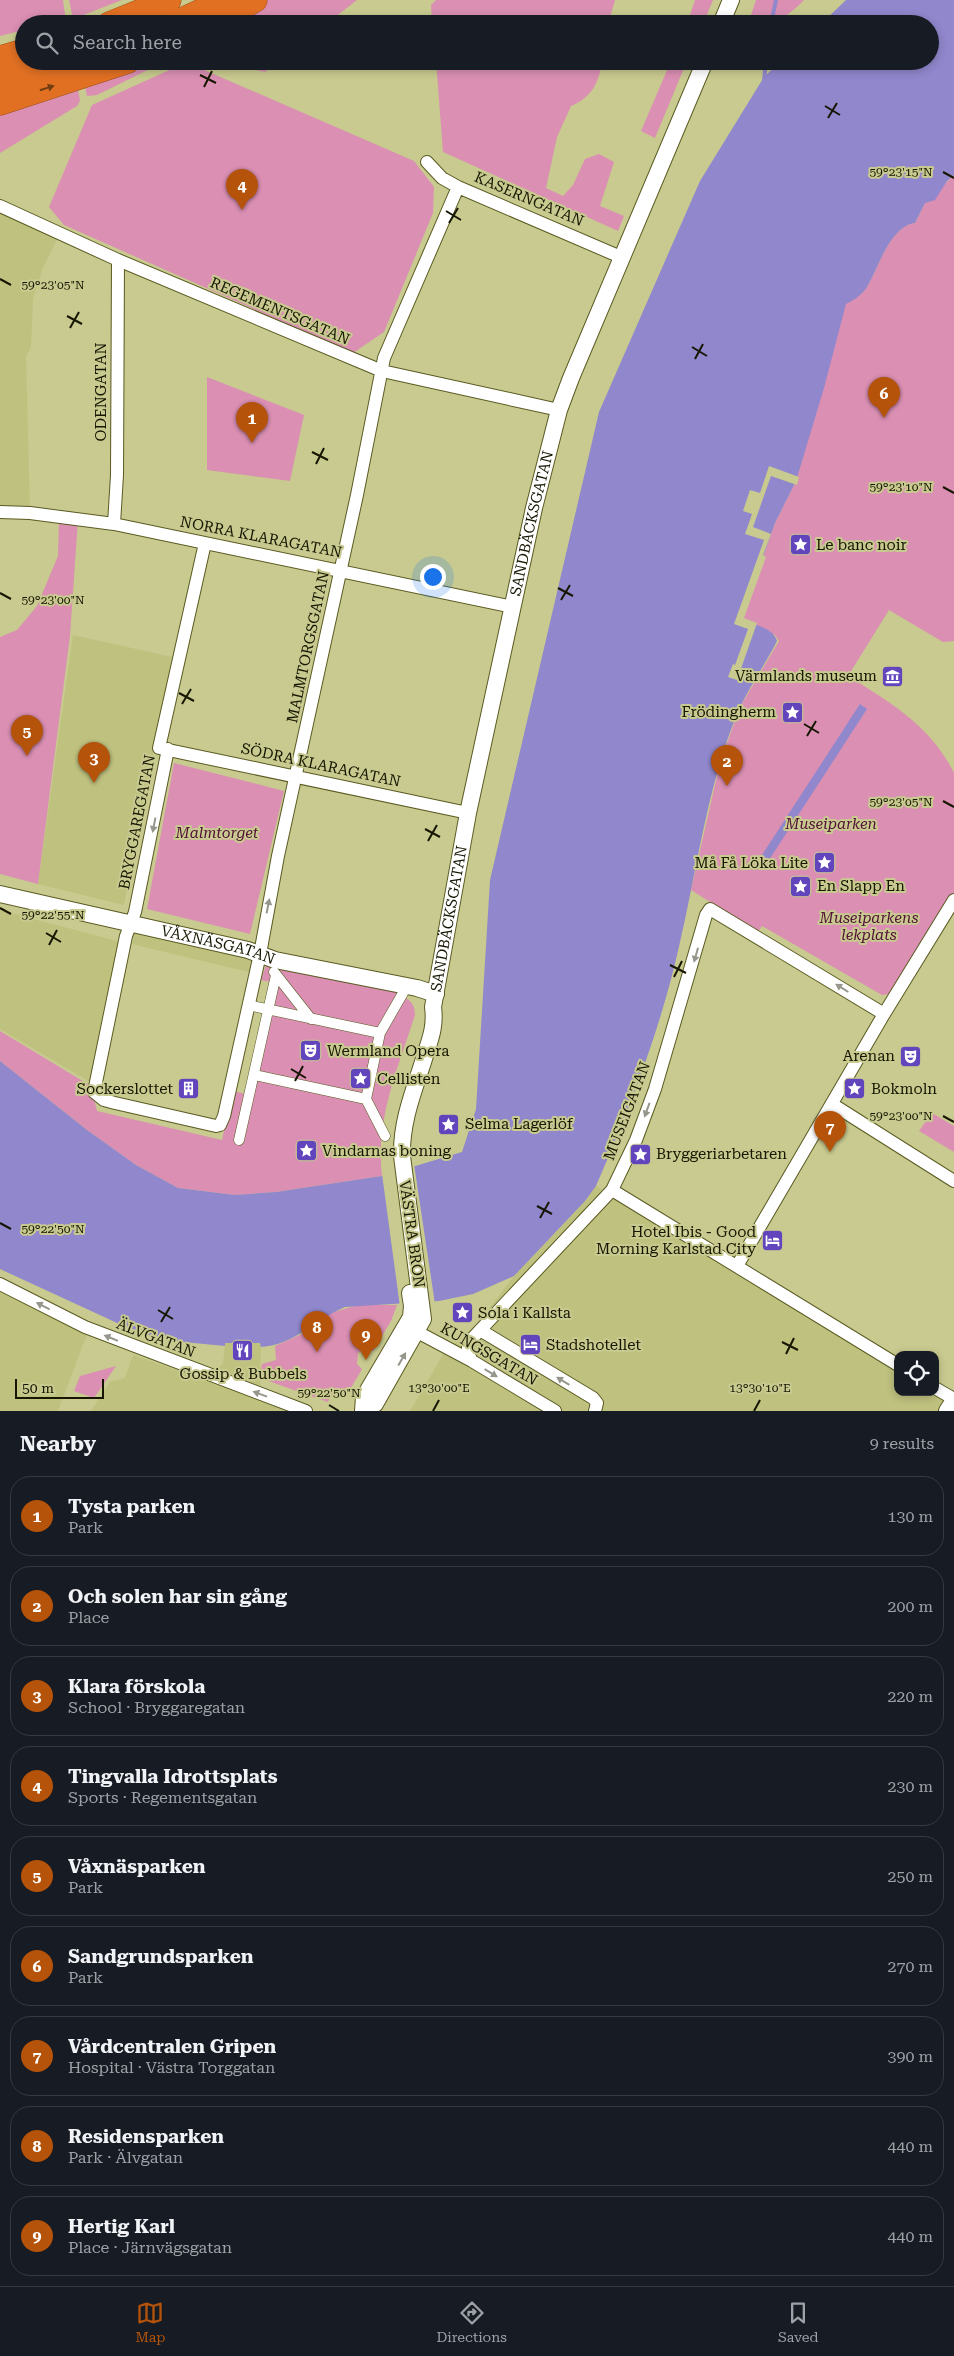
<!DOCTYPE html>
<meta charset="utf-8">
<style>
:root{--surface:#171b24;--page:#20242c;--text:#f1f3f6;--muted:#9ea1a6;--line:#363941;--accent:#b45309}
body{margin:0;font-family:"Roboto Serif",serif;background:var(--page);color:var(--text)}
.controls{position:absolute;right:15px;bottom:15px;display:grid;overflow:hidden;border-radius:10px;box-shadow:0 2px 8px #0003}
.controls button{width:45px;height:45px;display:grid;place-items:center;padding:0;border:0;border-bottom:1px solid var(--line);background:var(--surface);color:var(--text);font:25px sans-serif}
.scale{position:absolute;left:15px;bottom:12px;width:89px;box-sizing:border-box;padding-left:5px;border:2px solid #161602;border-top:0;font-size:14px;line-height:18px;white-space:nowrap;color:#161602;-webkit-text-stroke:4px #c8ca8f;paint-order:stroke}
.you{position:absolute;left:432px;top:576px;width:18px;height:18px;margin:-12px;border:4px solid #fff;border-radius:50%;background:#1a73e8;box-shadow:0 0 0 8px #1a73e833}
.badge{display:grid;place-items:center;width:32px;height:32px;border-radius:50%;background:var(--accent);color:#fff;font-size:16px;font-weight:700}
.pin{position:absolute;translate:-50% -41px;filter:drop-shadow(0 1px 2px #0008)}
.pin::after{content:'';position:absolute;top:26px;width:18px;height:15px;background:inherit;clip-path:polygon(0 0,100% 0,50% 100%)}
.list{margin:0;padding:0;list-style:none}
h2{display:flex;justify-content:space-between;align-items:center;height:65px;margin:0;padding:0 20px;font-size:21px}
h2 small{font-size:16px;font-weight:400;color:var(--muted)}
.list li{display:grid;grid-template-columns:32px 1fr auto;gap:15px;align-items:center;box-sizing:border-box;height:80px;margin:0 10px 10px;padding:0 10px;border:1px solid var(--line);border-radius:20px}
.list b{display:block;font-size:19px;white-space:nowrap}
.list p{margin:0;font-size:16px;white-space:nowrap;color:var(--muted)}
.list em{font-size:16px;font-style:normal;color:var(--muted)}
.icon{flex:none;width:28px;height:28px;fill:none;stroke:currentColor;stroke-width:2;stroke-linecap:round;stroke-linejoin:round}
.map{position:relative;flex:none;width:954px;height:1411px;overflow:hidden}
.search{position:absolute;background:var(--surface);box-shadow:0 2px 8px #0003;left:15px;right:15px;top:15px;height:55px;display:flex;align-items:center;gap:12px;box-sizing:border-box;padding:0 18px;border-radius:28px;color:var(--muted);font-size:19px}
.sheet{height:875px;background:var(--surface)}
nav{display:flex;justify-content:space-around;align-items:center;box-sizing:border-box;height:70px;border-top:1px solid var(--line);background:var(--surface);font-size:14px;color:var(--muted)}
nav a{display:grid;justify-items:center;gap:2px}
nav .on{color:var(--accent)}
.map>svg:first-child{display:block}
.built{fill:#bfc17e}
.green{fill:#da8fb3}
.water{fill:#9087cc}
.pier{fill:#c8ca8f}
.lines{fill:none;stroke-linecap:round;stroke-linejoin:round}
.stream{stroke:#9087cc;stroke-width:4}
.pedestrian-casing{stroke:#5a5a22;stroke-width:11}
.minor-casing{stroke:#5a5a22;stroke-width:14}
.tertiary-casing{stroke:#5a5a22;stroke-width:18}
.motorway-casing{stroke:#9a5017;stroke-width:25}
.pedestrian{stroke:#fff;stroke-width:10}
.minor{stroke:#fff;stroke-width:12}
.tertiary{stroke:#fff;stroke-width:16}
.motorway{stroke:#e17023;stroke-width:24}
.oneway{fill:#713e11}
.oneway2{fill:#96968d}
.ticks{fill:none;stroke:#161602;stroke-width:2}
.labels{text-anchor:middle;stroke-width:4;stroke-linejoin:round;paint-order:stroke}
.street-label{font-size:15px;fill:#161602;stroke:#c8ca8f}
.poi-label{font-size:15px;fill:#161602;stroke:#c8ca8f;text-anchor:start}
.park-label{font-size:15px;font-style:italic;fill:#510f35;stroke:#c8ca8f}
.ticks-label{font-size:12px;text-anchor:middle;fill:#161602;stroke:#c8ca8f;stroke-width:4;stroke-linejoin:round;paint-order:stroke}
</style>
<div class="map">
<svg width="954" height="1411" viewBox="0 0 954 1411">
<rect width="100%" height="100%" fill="#c8ca8f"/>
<path class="built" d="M0 201 59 226 60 233 43 268 33 299 31 347 26 356 30 513 0 512Z
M73 635 172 657 124 905 38 884Z
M0 910 124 943 95 1085 0 1029Z
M137 923 258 953 253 973 132 944Z
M596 1186 898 1371V1392H933L954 1405V1411H410L445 1351 475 1327 514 1276 585 1201Z
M0 1290 87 1334 58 1411H0Z
M225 1343H261L260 1399 291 1411H91L110 1382 125 1378 133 1355 204 1380 223 1364Z"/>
<path class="green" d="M0 0H63L66 21 53 24H24V30L0 36Z
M69 0H122L73 19Z
M266 0H357L326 24H223Z
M436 0H615L608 24H432L431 5Z
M695 0H713L703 24H687Z
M756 0H804C786 19 774 24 748 24Z
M147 61H166L97 95 87 96 85 87Z
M215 61H279L265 72Z
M436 61H602C599 83 592 97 571 106L557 137 546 188 563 196 573 185 585 159 599 154 614 162 600 206 624 216 618 231 443 152Z
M671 61H687L655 138 641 131Z
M195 66 414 161 434 187 433 213 384 332 353 353 64 225 49 207 92 105 174 68Z
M78 89 80 101 77 106 0 153V111Z
M954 175V641L943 642 889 610 848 676C891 703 931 726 954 773V892L890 994 882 995 762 926 758 932 691 890 720 763 740 707 779 641 775 635 741 620 775 523 796 481 846 303C854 300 862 294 867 287 878 269 890 226 915 223L925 203Z
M207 377 304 415 290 481 207 470Z
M59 519H78L70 636 38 884 0 874V637L17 630 37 606 58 556Z
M174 763 284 791 250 934 147 909Z
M266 965 397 992C407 999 415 1001 415 1015 398 1068 375 1120 382 1176L276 1192 235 1195 178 1188 136 1165 87 1130 0 1061V1031L91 1086 97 1111 222 1140 233 1091 246 1094 270 982 261 980Z
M932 1113 954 1126V1152L919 1131Z
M358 1305H397L391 1321 373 1351 364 1349 358 1353 357 1364 362 1369 348 1393 330 1397 328 1402 260 1378 262 1364 276 1360 275 1346 300 1335 331 1313Z
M116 1366 94 1398 74 1391 80 1376Z"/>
<path class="water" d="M846 0H954V175L947 181 935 200 925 203 915 223C890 226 878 269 867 287 862 295 854 300 846 304L824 388 796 481 775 523 741 619C753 625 773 627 777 641 766 663 751 684 740 707 708 781 698 864 680 942 662 1025 630 1108 596 1186L585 1201 514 1276 473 1294 439 1301 345 1307C315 1320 294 1345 261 1347L260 1343H225V1346L163 1340 128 1328 0 1269V1061L87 1130 136 1165 178 1188 235 1195 276 1192 382 1176 462 1152 476 1109 490 880 599 412 700 181 764 77 781 61H930V24H821Z
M860 704 867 709 769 860 762 855Z"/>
<path class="pier" d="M769 466 799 477 797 485 771 476 753 527 771 534 763 555 766 557 744 618 757 623 737 680 728 677 733 664 735 665 748 629 734 624 764 540 745 534 752 514 743 511 750 490 760 493Z
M414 1164 435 1304 400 1307 382 1174Z"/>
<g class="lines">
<path class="stream" d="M771 24 776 0
M764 81 766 61"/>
<defs>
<path id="pedestrian" d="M274 972 311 1019
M248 1005 380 1033
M254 1075 366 1099
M385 1136 366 1099 380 1033 403 993
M239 1140 276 975"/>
<path id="minor" d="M427 162 442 178 458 187 623 258
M0 206 118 260 382 371 559 410
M0 512 30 513 114 524 513 607
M114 524 117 475 118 260
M205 543 159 748 468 813
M168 749 135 912 126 936 94 1092 104 1100 115 1103 216 1126 220 1125 224 1116 260 954 278 856 357 495 384 358 458 187
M832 1104 954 1181
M612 1190 898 1365
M737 1266 884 1014 954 900
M0 1284 85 1327 306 1411
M408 1327 472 1361 555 1411
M480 1330 593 1398 597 1403 595 1411
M472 1361 468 1354V1343L612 1190 636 1140 655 1089 706 915 710 909 884 1014
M935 1388 954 1399"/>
<g id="tertiary">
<path d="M721 24 731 0"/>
<path id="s1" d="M0 894 248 950 275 960 417 988 436 994"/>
<path d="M363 1411 364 1397 411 1317 412 1306 410 1293"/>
<path id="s2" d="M364 1411 375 1404 423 1319 402 1156C401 1123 413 1093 423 1062 429 1042 436 1028 433 1007L468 813 534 508 559 410 571 378 705 61"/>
<path d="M947 1411 954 1400"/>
</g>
<path id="motorway" d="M109 24 169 0
M173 24 225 0
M213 24 255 0
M0 58 24 51
M0 82 72 61
M0 103 128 61"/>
</defs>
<use href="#pedestrian" class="pedestrian-casing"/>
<use href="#minor" class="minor-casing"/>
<use href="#tertiary" class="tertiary-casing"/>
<use href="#motorway" class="motorway-casing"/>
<use href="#pedestrian" class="pedestrian"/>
<use href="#minor" class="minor"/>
<use href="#tertiary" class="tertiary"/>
<use href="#motorway" class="motorway"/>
</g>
<defs><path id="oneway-solid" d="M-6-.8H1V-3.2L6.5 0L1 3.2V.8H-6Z" transform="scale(1.25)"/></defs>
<use class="oneway" href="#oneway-solid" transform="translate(47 88) rotate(-17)"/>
<g class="oneway2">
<use href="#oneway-solid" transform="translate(154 825) rotate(101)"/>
<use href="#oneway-solid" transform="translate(268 906) rotate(-79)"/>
<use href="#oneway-solid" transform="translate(696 955) rotate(106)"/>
<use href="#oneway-solid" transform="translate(842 988) rotate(-148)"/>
<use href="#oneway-solid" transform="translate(647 1110) rotate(110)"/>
<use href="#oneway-solid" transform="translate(43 1306) rotate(-153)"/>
<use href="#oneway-solid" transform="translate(111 1338) rotate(-158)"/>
<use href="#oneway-solid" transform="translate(402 1359) rotate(-60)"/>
<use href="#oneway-solid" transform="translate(491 1373) rotate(31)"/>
<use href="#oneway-solid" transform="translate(563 1381) rotate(-149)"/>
<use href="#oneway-solid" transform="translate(260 1394) rotate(-160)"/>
</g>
<path class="ticks" d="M200 75 216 83M204 87 212 71M825 106 840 115M828 118 837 103M943 172 954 178M446 211 461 220M449 223 458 208M0 279 11 285M67 316 82 324M70 328 79 312M692 347 707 356M695 359 703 344M312 452 328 460M316 464 324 448M943 487 954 493M558 588 573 596M0 593 11 599M561 600 570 585M179 693 194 701M182 704 191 689M804 724 819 733M807 736 816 721M943 801 954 807M425 829 440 837M428 841 437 825M0 908 11 914M46 933 61 942M49 945 57 930M670 965 686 973M674 977 682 961M291 1069 306 1078M295 1081 303 1066M943 1116 954 1122M537 1206 552 1214M540 1218 549 1202M0 1223 11 1229M158 1310 173 1319M161 1322 170 1307M782 1342 798 1350M786 1354 794 1338M329 1405 339 1411M433 1411 439 1400M754 1411 760 1400"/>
<defs>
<symbol id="sight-square" viewBox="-11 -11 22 22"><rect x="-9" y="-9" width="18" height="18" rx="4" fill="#6244bd" stroke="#c8ca8f"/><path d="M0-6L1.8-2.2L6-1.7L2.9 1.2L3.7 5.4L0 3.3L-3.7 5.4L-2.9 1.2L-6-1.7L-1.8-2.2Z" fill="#fff"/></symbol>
<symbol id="museum-square" viewBox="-11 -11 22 22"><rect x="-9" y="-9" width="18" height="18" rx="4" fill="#6244bd" stroke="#c8ca8f"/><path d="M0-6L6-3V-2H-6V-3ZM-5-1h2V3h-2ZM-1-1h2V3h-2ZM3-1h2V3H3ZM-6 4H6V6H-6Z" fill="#fff"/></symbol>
<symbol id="theatre-square" viewBox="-11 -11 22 22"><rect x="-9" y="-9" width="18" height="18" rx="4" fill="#6244bd" stroke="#c8ca8f"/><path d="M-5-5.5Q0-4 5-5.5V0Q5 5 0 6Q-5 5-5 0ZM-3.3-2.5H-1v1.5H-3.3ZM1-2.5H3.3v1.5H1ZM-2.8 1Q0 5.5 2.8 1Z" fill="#fff"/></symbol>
<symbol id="building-square" viewBox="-11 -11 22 22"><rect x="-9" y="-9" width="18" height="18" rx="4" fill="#6244bd" stroke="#c8ca8f"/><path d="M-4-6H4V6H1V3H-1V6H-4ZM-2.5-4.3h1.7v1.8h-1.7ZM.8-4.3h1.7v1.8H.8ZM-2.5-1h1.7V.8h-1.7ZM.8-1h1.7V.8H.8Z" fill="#fff"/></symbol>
<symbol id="hotel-square" viewBox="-11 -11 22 22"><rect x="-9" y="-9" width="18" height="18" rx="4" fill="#6244bd" stroke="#c8ca8f"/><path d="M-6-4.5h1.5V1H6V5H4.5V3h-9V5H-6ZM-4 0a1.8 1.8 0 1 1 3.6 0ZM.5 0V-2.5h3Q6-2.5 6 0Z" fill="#fff"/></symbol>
<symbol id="restaurant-square" viewBox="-11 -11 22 22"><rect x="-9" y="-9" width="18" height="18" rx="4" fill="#6244bd" stroke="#c8ca8f"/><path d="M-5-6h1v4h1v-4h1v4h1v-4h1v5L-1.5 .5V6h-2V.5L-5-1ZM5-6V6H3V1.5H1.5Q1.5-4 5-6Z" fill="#fff"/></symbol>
</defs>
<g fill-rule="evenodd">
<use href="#sight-square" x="788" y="532" width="25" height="25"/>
<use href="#museum-square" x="880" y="664" width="25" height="25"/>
<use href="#sight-square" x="780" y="700" width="25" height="25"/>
<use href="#sight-square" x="812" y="850" width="25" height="25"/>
<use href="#sight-square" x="788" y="874" width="25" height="25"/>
<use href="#theatre-square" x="298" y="1038" width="25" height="25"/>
<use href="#theatre-square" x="898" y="1044" width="25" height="25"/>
<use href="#sight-square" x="348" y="1066" width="25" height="25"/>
<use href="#building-square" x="176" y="1076" width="25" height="25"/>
<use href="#sight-square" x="842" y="1076" width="25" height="25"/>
<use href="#sight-square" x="436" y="1112" width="25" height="25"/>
<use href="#sight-square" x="294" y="1138" width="25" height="25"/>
<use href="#sight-square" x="628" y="1142" width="25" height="25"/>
<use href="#hotel-square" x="760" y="1228" width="25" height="25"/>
<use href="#sight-square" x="450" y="1300" width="25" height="25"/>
<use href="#hotel-square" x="518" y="1332" width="25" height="25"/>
<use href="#restaurant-square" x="230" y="1338" width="25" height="25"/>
</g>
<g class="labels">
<g class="street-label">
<text transform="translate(529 199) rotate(23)" y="5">KASERNGATAN</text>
<text transform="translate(280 311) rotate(23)" y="5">REGEMENTSGATAN</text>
<text transform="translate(101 392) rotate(-90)" y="5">ODENGATAN</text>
<text dy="5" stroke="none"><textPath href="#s2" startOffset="922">SANDBÄCKSGATAN</textPath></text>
<text transform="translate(261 537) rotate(11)" y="5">NORRA KLARAGATAN</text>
<text transform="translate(308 647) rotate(-78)" y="5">MALMTORGSGATAN</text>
<text transform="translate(321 765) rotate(12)" y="5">SÖDRA KLARAGATAN</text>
<text transform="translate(137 822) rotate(-79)" y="5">BRYGGAREGATAN</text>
<text dy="5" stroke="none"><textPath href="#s2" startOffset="518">SANDBÄCKSGATAN</textPath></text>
<text dy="5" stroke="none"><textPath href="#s1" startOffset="224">VÅXNÄSGATAN</textPath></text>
<text transform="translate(627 1111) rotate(-69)" y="5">MUSEIGATAN</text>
<text transform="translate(412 1234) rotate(82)" y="5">VÄSTRA BRON</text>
<text transform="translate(156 1338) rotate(21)" y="5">ÄLVGATAN</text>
<text transform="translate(489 1354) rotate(30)" y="5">KUNGSGATAN</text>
</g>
<g class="poi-label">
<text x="816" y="550">Le banc noir</text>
<text x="877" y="681" text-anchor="end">Värmlands museum</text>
<text x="776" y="717" text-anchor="end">Frödingherm</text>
<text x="808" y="868" text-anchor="end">Må Få Löka Lite</text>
<text x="817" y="891">En Slapp En</text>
<text x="327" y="1056">Wermland Opera</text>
<text x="895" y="1061" text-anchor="end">Arenan</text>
<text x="377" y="1084">Cellisten</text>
<text x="173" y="1094" text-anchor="end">Sockerslottet</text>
<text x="871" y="1094">Bokmoln</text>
<text x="465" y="1129">Selma Lagerlöf</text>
<text x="322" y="1156">Vindarnas boning</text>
<text x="656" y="1159">Bryggeriarbetaren</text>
<text x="756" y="1237" text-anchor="end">Hotel Ibis - Good<tspan x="756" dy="17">Morning Karlstad City</tspan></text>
<text x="478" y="1318">Sola i Kallsta</text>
<text x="546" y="1350">Stadshotellet</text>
<text x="243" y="1379" text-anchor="middle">Gossip &amp; Bubbels</text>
</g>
<g class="park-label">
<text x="831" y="829">Museiparken</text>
<text x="217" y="838">Malmtorget</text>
<text x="869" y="923">Museiparkens<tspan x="869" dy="17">lekplats</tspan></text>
</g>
</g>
<g class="ticks-label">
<text x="901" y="176">59°23'15"N</text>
<text x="53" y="289">59°23'05"N</text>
<text x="901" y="491">59°23'10"N</text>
<text x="53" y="604">59°23'00"N</text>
<text x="901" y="806">59°23'05"N</text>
<text x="53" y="919">59°22'55"N</text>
<text x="901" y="1120">59°23'00"N</text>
<text x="53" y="1233">59°22'50"N</text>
<text x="439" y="1392">13°30'00"E</text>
<text x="760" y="1392">13°30'10"E</text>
<text x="329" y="1397">59°22'50"N</text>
</g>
</svg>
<div class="controls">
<button><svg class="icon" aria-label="locate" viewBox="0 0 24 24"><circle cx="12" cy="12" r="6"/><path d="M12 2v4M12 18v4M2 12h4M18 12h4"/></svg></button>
</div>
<div class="scale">50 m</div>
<div class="you"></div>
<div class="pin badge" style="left:252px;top:443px">1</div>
<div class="pin badge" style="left:727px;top:786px">2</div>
<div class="pin badge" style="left:94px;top:783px">3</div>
<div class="pin badge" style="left:242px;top:210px">4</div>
<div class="pin badge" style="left:27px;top:756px">5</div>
<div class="pin badge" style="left:884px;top:418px">6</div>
<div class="pin badge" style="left:830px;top:1152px">7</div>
<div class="pin badge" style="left:317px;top:1352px">8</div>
<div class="pin badge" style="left:366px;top:1360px">9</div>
<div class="search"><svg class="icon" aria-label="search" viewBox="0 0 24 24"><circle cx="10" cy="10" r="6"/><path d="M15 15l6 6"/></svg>Search here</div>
</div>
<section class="sheet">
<h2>Nearby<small>9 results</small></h2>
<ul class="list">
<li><span class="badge">1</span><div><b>Tysta parken</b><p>Park</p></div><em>130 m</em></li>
<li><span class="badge">2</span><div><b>Och solen har sin gång</b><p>Place</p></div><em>200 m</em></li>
<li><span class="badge">3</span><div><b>Klara förskola</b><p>School · Bryggaregatan</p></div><em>220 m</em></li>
<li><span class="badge">4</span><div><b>Tingvalla Idrottsplats</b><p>Sports · Regementsgatan</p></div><em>230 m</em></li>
<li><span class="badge">5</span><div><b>Våxnäsparken</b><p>Park</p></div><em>250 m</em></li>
<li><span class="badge">6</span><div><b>Sandgrundsparken</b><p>Park</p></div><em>270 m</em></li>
<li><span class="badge">7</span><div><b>Vårdcentralen Gripen</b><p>Hospital · Västra Torggatan</p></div><em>390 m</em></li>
<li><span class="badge">8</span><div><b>Residensparken</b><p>Park · Älvgatan</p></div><em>440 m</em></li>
<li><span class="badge">9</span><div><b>Hertig Karl</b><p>Place · Järnvägsgatan</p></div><em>440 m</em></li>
</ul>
</section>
<nav>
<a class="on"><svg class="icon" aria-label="map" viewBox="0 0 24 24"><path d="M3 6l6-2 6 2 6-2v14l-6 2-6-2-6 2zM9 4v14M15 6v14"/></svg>Map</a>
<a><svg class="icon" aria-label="directions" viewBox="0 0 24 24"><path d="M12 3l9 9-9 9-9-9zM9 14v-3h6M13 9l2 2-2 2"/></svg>Directions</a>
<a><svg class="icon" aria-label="saved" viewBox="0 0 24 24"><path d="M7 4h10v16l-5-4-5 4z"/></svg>Saved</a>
</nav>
